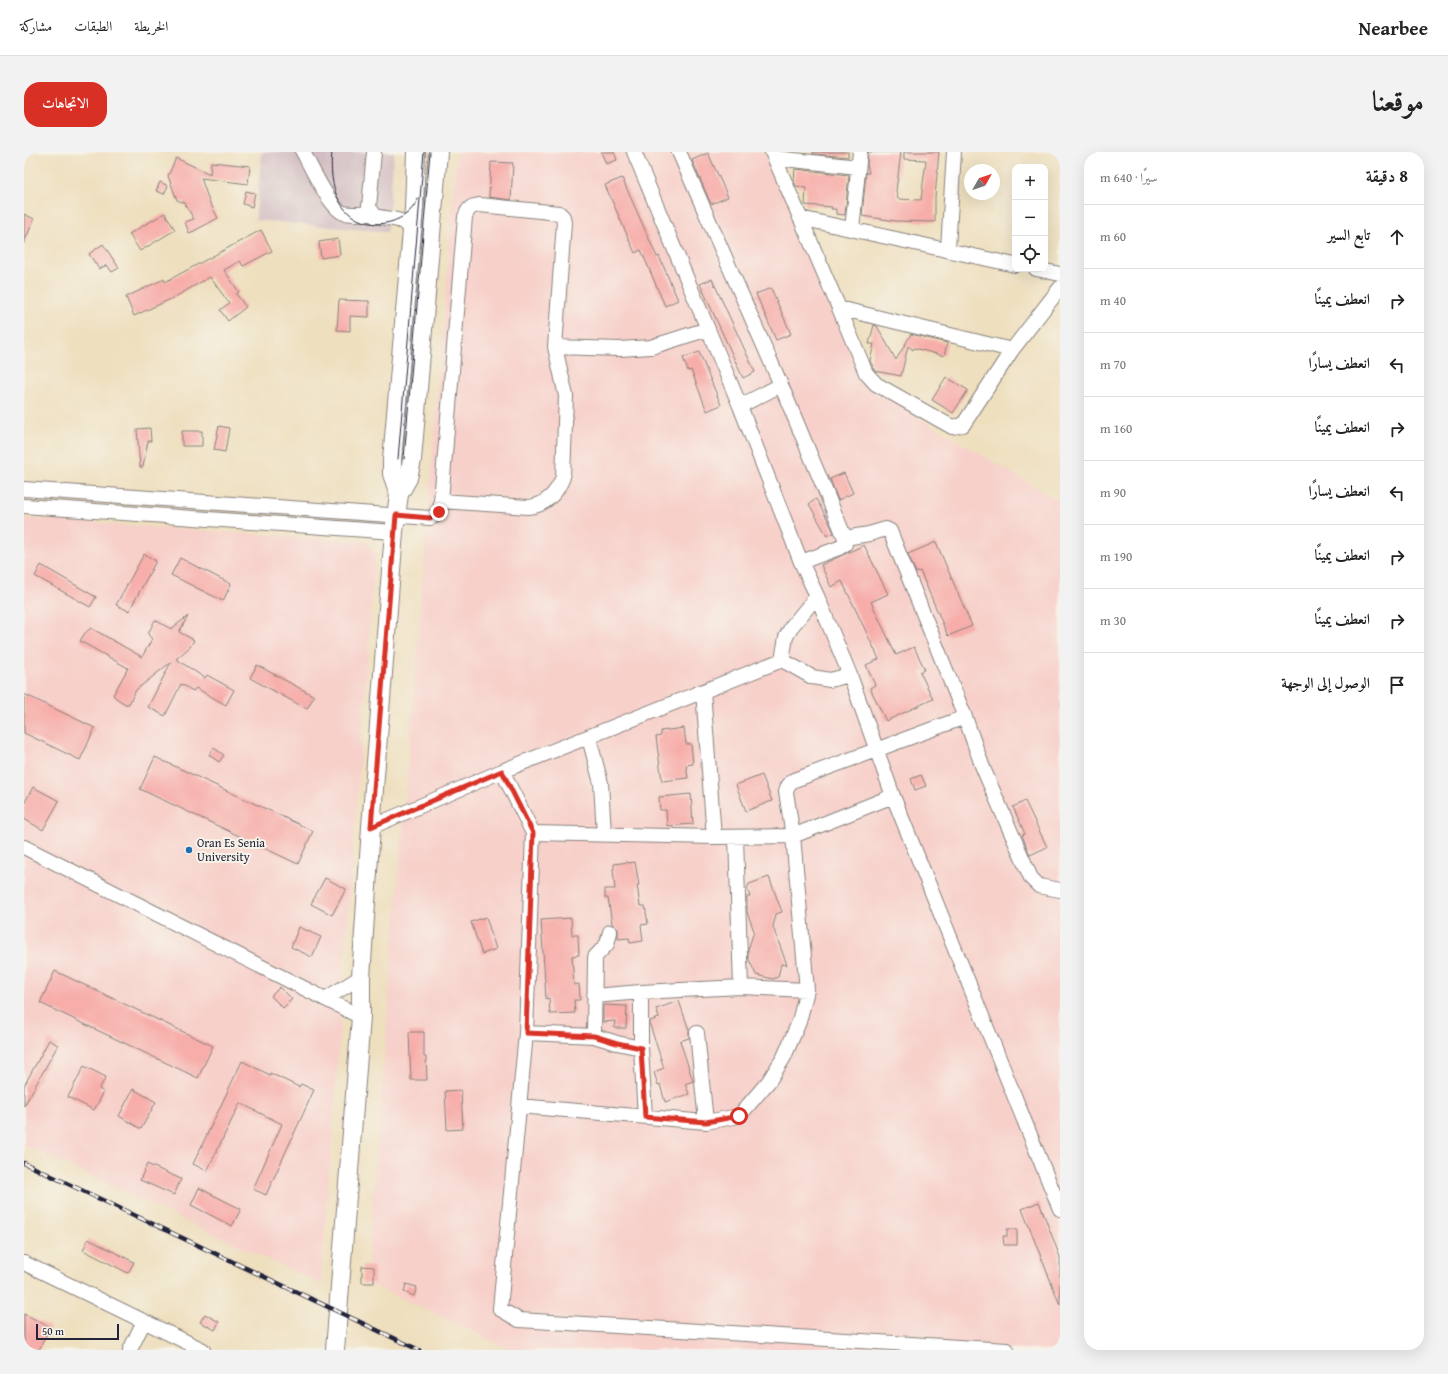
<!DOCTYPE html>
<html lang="ar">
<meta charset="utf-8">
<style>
:root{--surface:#fff;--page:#f2f2f2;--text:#222;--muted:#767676;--line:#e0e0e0;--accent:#d93025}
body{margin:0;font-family:"Gentium Book Plus",Amiri,serif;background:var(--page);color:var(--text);direction:rtl}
.controls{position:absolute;right:12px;top:12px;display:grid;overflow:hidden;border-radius:8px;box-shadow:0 4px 16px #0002}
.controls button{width:36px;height:36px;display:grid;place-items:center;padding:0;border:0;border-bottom:1px solid var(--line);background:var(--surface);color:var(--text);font:20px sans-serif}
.compass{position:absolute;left:940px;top:12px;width:36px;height:36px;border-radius:50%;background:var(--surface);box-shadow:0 4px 16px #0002;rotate:50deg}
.scale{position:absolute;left:12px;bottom:10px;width:83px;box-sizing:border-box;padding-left:4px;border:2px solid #22223b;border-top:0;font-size:11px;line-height:14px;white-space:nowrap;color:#22223b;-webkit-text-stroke:3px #f7f3e8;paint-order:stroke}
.stop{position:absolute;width:12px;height:12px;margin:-9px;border:3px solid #d93025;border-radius:50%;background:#fff}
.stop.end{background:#d93025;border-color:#fff;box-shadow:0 1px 4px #0008}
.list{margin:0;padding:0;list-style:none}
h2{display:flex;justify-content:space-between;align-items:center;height:52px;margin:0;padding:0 16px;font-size:17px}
h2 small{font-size:13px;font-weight:400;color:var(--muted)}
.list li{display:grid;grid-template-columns:26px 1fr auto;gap:12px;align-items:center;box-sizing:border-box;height:64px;padding:0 16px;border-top:1px solid var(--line)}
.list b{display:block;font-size:15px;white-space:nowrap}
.list em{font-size:13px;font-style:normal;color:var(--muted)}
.icon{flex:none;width:22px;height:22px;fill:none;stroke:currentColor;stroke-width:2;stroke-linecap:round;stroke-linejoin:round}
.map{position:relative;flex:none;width:1036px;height:1198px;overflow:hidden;direction:ltr;border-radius:16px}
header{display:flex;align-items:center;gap:24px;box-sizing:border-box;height:56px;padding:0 20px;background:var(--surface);border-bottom:1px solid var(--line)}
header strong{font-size:19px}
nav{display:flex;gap:22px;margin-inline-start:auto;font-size:14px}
.intro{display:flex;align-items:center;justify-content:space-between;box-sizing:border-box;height:96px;padding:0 24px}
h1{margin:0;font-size:28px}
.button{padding:10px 18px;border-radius:16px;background:var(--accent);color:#fff;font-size:14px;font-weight:700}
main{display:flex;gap:24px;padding:0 24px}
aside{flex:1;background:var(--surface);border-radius:16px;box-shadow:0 4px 16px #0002}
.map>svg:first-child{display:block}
.built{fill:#f7d0ca}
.industrial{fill:#d2bec2}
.building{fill:#f7aeaa}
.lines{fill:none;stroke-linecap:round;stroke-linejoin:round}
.minor-casing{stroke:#88807c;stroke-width:16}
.major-casing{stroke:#88807c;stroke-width:20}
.minor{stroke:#fff;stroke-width:14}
.major{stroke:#fff;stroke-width:18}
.tram{stroke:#22223b;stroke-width:1}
.rail-casing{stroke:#22223b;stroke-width:4.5}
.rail{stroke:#f7f3e8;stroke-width:3;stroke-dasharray:9;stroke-linecap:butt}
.route{stroke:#d93025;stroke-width:5}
.poi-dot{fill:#1f6fb2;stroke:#f7f3e8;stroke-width:1.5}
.labels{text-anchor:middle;stroke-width:4;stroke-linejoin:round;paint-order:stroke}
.poi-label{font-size:12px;fill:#22223b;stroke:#f7f3e8;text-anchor:start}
</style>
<header>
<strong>Nearbee</strong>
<nav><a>الخريطة</a><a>الطبقات</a><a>مشاركة</a></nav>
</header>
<div class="intro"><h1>موقعنا</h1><a class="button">الاتجاهات</a></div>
<main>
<aside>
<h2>8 دقيقة<small>سيرًا · 640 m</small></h2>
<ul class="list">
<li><svg class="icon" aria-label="ahead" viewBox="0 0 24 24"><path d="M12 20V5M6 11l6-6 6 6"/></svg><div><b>تابع السير</b></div><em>60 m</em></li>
<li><svg class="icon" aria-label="right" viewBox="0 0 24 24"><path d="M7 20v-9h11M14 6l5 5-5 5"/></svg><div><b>انعطف يمينًا</b></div><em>40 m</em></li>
<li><svg class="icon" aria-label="left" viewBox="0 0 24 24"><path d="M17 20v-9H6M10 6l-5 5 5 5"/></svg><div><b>انعطف يسارًا</b></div><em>70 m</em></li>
<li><svg class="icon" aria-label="right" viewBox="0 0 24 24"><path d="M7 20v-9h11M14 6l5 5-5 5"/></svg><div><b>انعطف يمينًا</b></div><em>160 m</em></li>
<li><svg class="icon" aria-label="left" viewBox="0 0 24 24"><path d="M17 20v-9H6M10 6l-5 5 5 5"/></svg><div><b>انعطف يسارًا</b></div><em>90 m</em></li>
<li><svg class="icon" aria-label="right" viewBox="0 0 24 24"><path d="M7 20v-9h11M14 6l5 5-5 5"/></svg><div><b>انعطف يمينًا</b></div><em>190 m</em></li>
<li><svg class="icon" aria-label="right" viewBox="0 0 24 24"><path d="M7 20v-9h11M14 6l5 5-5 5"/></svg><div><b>انعطف يمينًا</b></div><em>30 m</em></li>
<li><svg class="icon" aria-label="arrive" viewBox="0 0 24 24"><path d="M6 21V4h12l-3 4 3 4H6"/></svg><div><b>الوصول إلى الوجهة</b></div></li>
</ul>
</aside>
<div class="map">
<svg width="1036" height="1198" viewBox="0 0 1036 1198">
<rect width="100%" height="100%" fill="#f7f3e8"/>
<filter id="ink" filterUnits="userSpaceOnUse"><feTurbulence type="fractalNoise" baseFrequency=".025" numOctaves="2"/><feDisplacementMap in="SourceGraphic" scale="8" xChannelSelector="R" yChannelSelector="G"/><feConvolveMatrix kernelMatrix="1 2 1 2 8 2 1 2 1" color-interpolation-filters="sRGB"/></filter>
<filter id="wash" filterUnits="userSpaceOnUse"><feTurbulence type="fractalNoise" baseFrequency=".012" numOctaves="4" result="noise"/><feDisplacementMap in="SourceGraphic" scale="16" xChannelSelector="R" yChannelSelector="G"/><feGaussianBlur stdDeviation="0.9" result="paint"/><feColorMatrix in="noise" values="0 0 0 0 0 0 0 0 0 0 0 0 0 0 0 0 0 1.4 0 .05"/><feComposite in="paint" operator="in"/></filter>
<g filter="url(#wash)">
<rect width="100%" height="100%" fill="#eedfbe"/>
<path class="built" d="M433 0H743L839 232 1036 350V1198H488L351 1134 342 1133Z
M0 366 342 390 351 403 297 1132 0 993Z"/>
<path class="industrial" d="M238 0H370L363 80 231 68Z"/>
<g id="blocks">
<path class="building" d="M577 0H590L593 8 582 12Z
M789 0H824V5L789 2Z
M844 0H877L872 39 874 47 897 48 902 8 880 7V0H915L911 45V70L872 69 838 64 842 21H845L843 12Z
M684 1 704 45 687 52 668 8Z
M152 6 186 22 187 10 226 14 224 32 177 26 185 49 194 66 170 79 165 81 161 70 170 67 160 50H158L153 48 144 24Z
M467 10 489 11 487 48 465 45Z
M771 17 825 23 821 63 812 62V57H807L808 55 781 53 782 36 772 34 770 29Z
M598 26 633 105 635 104 654 148 641 154 617 98 611 101 581 33Z
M136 30 144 34 140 42 132 39Z
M222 39 231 41 228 55 219 52Z
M141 61 151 78 116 99 105 82Z
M0 62 10 67 0 91Z
M237 78 248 99 219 114 216 109 200 118 215 140 212 142 222 155 204 169 196 158 205 151 186 125 149 146 110 164 102 145 140 127 141 130Z
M314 87 316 103 297 106 295 90Z
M79 92 95 116 88 120 83 113 75 117 65 102Z
M688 127 731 220 719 226 676 132Z
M747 136 767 182 752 188 732 142Z
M315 148 345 149V165L326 164V179L313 178Z
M850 173 853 174 872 208 887 182 923 191 920 204 890 196 889 198 884 194 877 224 851 219 846 209 850 192H845Z
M675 200 697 253 683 259 667 218 664 219 659 206Z
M922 225 944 238 929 261 908 248Z
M195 274 205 276 201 300 190 298Z
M126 276 127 289H124L119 315H116L113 277Z
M158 279H178V294H158Z
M820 321 829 341 814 348 806 327Z
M792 347 805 370 810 381 803 384 785 352Z
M912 390 948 474 924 484 896 419 892 421 884 402Z
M840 393 864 442 847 450 872 503 890 495 901 518 896 520 909 547 862 569 846 536 851 533 842 513 855 507 818 429 807 435 797 413Z
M120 402 132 409 105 459 92 453Z
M156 406 207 432 199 449 147 423Z
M17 413 72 445 66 455 11 424Z
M164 464 155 480 170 488 166 495 152 507 181 526 183 523 210 538 202 553 172 536 169 539 157 532 141 564 124 555 147 510 112 538 105 552H101L92 546 89 543 104 516 56 489 61 481 67 476 118 505 128 487 124 482 131 468 147 477Z
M233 513 290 544 283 557 226 526Z
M0 542 71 576 56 608 0 581Z
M660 576 662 592H667L669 612 662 613 664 626 638 629 632 585 637 584V579Z
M190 596 200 603 195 610 185 603Z
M131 605 289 679 274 712 116 637Z
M738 623 748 649 722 659 712 633Z
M897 623 902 634 891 638 887 627Z
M9 635 35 649 19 678 0 667V652Z
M667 642 669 672 643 674 642 658H636L635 645Z
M1001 649 1023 695 1006 703 998 683 1001 682 989 655Z
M604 710V711L611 710 615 733H613L616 754H621L624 772 617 773 619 789 606 791 605 786 594 787V777L588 772 584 746H581V737H591L589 717H590V712Z
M745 725 758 760 752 762 749 775 763 813 757 812 754 825 749 827 732 823 724 805V796L725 795 730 779 723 760V745L726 744 723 737 725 732Z
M301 726 322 737 308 763 287 752Z
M462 765 472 797 458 802 447 770Z
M547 766 548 783H554L555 803 548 804 550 833 555 832 556 848H550L551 861 526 862 525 846 522 847 517 768Z
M275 775 297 785 288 805 267 795Z
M31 819 189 894 174 926 16 851Z
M256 835 268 847 259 856 247 844Z
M655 849 665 878V886L656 889 669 929 661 932 665 942 641 950 636 932 634 933 630 920 640 916 626 873V869L635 866 632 857Z
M579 853 603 854 602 876H590L591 869 579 870Z
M385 880H400V905H402L403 928H387Z
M25 888 34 893 0 954V934Z
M218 909 246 923V921L275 935 277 932 290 938 242 1043 229 1037 258 972 216 951 183 1019 169 1012Z
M60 914 82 925 75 937 80 940 70 958 44 945Z
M109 937 132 950 117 977 95 964Z
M437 938 439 977 423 978 421 939Z
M123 1012 157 1027 150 1043 116 1028Z
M175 1036 217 1057 208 1074 167 1053Z
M1015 1050 1036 1105V1153L998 1057Z
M983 1077H993V1093H980L979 1084H983Z
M64 1087 110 1110 104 1121 59 1098Z
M338 1114 350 1115V1131H338Z
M382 1132 393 1135 390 1144 380 1140Z
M0 1162 26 1175 15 1198H11L0 1192Z
M181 1162 195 1170 191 1178 176 1170Z"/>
</g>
</g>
<g filter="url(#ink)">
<use href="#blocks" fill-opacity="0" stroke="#88807c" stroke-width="1"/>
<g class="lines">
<defs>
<path id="minor" d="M279 0C286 13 307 58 320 61 329 63 340 61 348 62
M350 0 345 55 351 64C364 68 383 64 387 81
M610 0 716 254 777 410 793 444
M655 0 757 233 821 386V392L815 396 777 410
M748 0 815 156 988 198 1036 136
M751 6 834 15
M776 66 991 113
M828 77 836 0
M924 97 930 0
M1012 117 1036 122
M815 156 842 221 852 232 928 275 939 273 988 198
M531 195 596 197 627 195 684 177
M716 254 757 233
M0 337 406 366C415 363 417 358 417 349L441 65C444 56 447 54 456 53L535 61 539 65 540 71 531 195 542 244 539 325C533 341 521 354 504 355L417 349
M0 354 370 380
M821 386 845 382 862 377 866 379 941 565 959 616 1007 726 1015 734 1036 738
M758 508 788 525 806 528 826 523
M679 539 690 685
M565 586 577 631 580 682
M478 619 509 681 502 881 476 1157 495 1168 983 1198
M347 675 478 619 758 508 762 485 768 474 793 444 826 523 869 644 1036 1057
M509 681 690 685 769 684 762 640 764 634 768 629 941 565
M712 685 717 835
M0 695 337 865
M617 840V896L621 965
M570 844 617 840 717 835 783 838
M301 847 337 825
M502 881 570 884 593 891 617 896
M673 881 682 970
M570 884 571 805 583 792 586 780
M495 954 682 970 715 964 745 929 760 905 775 870 783 838 769 684 869 644
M0 1111 179 1198
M106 1198 120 1169"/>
<path id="major" d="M375 342 368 322V308L390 56 392 0
M311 1198 337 865V825L347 675 370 380 375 342 384 326 388 308 414 0"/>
</defs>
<use href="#minor" class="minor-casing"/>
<use href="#major" class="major-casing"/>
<use href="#minor" class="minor"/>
<use href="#major" class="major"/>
<path class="tram" d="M308 0C306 19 308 41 320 56 339 81 382 75 394 47
M374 307 400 0
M380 307 406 0"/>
<defs>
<path id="rail" d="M0 1011 395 1198"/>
</defs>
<use href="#rail" class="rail-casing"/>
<use href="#rail" class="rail"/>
</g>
</g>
<g class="lines" filter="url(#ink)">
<path class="route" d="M415 360 411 364 406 366 372 363 347 675 478 619 509 681 502 881 570 884 593 891 617 896 621 965 682 970 715 964"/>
</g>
<circle class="poi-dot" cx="165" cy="698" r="4"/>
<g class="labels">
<g class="poi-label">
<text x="173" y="695">Oran Es Senia<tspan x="173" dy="14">University</tspan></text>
</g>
</g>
</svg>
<div class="controls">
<button>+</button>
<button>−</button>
<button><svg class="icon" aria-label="locate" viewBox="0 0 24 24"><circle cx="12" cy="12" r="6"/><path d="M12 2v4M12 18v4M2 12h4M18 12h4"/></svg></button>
</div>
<svg class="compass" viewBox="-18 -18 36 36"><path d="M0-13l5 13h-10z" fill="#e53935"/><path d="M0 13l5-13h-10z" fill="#767676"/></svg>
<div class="scale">50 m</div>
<div class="stop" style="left:715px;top:964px"></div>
<div class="stop end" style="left:415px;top:360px"></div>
</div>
</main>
